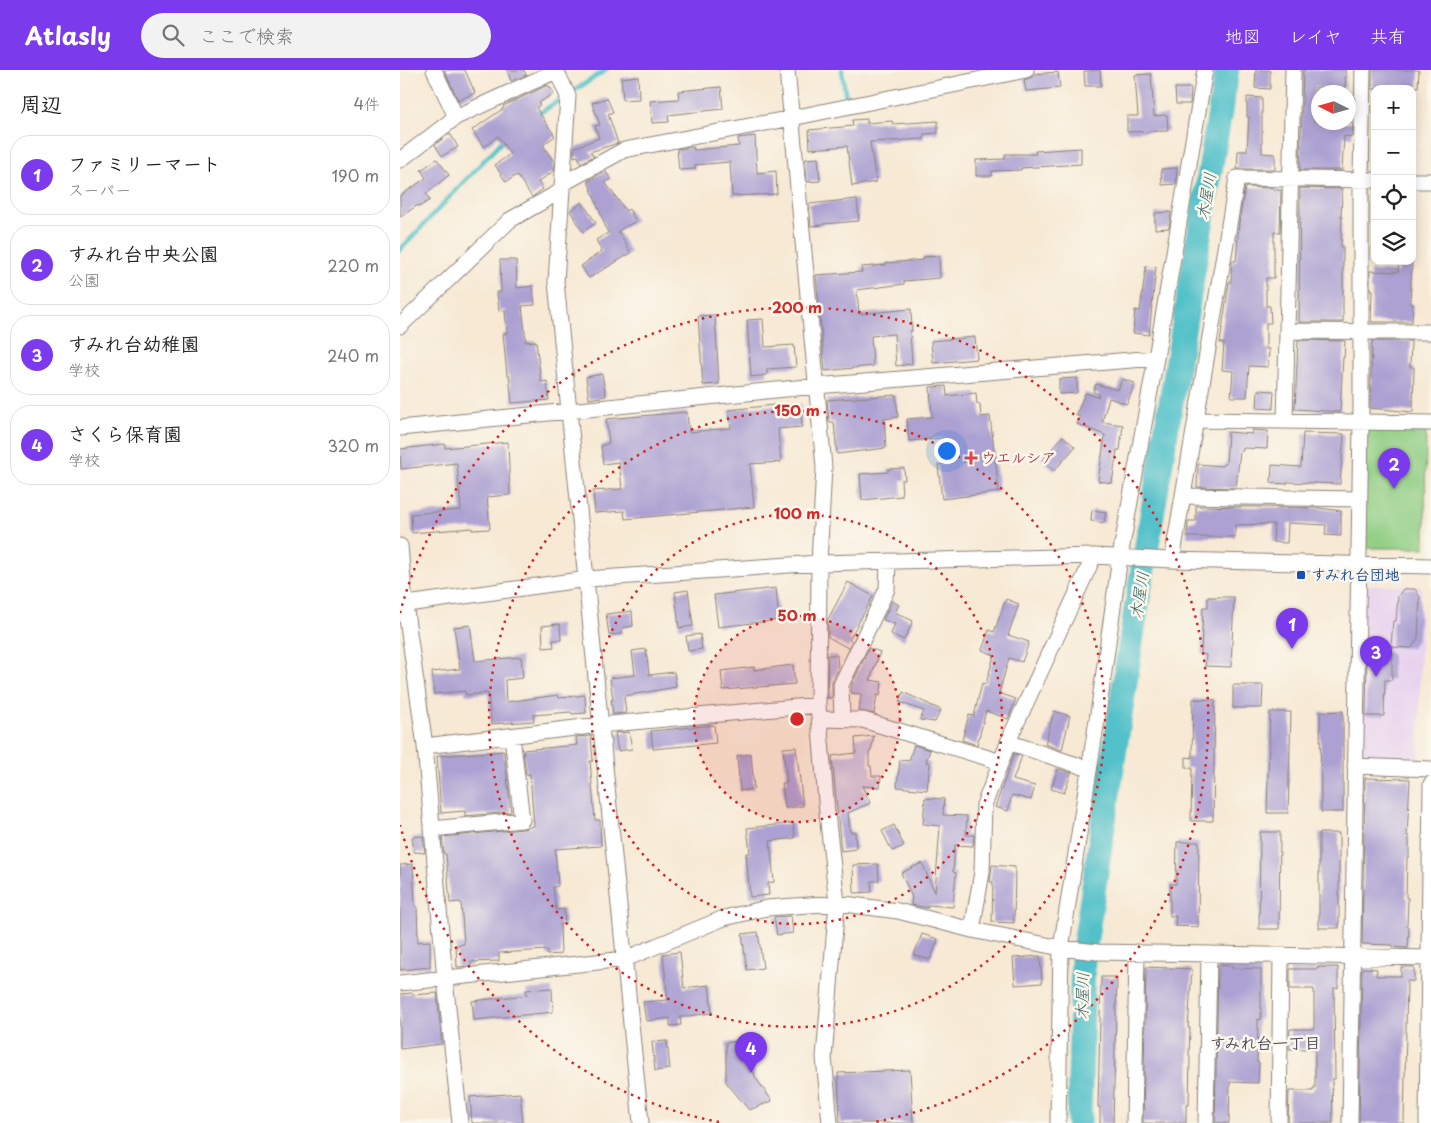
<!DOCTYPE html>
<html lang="ja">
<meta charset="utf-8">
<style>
:root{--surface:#fff;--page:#f2f2f2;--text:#222;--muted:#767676;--line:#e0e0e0;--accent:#7c3aed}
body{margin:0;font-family:"Playpen Sans","Klee One",sans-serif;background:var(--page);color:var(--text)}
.controls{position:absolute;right:15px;top:15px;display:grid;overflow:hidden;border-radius:10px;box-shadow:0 2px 12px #0003}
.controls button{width:45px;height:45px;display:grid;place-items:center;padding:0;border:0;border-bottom:1px solid var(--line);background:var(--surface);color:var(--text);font:25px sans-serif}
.compass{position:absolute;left:911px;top:15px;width:45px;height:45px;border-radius:50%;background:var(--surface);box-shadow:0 2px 12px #0003;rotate:275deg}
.you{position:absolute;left:546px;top:380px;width:18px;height:18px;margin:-12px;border:4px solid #fff;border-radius:50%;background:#1a73e8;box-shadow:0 0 0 8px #1a73e833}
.badge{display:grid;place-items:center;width:32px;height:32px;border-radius:50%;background:var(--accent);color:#fff;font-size:16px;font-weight:700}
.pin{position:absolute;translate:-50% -41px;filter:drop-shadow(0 1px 2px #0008)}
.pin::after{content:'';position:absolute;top:26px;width:18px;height:15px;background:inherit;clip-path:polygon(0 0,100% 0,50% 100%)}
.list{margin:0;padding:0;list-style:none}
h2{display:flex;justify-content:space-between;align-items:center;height:65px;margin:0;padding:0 20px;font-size:21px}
h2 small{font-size:16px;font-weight:400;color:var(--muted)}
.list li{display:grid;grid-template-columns:32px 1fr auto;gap:15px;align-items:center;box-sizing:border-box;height:80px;margin:0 10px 10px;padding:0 10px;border:1px solid var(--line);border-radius:20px}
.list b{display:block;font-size:19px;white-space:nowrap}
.list p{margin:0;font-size:16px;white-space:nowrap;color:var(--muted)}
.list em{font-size:16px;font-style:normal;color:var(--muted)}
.icon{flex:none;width:28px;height:28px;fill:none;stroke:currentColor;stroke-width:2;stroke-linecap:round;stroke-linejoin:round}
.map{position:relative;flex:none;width:1031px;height:1053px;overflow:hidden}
header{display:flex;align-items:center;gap:30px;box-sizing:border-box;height:70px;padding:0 25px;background:var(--accent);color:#fff}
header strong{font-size:24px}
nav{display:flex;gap:28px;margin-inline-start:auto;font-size:18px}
.search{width:350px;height:45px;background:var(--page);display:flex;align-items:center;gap:12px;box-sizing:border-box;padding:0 18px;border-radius:28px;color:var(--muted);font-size:19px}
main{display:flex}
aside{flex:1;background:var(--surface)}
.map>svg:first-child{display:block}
.built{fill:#e8d2ef}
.green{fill:#90cd83;stroke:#567450}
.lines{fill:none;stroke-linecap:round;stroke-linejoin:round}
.stream{stroke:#53c1c9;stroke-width:4.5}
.river{stroke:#53c1c9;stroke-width:25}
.building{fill:#aca1d2}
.minor-casing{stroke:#8a8278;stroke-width:17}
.minor{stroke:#fff;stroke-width:15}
.ring{fill:none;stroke:#d62828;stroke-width:2.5;stroke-dasharray:2.5 5}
.health-dot{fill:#e0444e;stroke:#fbf7ec;stroke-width:2}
.transit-dot{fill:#1a4fb4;stroke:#fbf7ec;stroke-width:2}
.labels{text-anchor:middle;stroke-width:5;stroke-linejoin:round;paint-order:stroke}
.health-label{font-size:15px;font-weight:bold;fill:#be3a42;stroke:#fbf7ec;text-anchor:start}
.transit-label{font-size:15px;font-weight:bold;fill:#164399;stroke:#fbf7ec;text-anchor:start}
.water-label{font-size:16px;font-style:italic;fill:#325e61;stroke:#fbf7ec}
.neighbourhood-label{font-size:16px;font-weight:bold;fill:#4e4b5c;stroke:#fbf7ec}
.centre{fill:#d62828;stroke:#fbf7ec;stroke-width:2.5}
.ring-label{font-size:15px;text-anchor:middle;font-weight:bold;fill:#d62828;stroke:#fbf7ec;stroke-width:5;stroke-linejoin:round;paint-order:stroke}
</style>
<header>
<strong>Atlasly</strong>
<div class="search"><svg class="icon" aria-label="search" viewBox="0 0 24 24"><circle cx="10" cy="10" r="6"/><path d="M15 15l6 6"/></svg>ここで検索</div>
<nav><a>地図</a><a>レイヤ</a><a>共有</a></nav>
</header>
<main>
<aside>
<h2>周辺<small>4件</small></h2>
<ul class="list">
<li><span class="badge">1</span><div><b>ファミリーマート</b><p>スーパー</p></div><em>190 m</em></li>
<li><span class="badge">2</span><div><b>すみれ台中央公園</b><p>公園</p></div><em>220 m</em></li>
<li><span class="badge">3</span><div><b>すみれ台幼稚園</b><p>学校</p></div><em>240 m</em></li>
<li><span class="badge">4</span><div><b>さくら保育園</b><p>学校</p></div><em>320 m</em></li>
</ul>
</aside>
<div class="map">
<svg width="1031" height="1053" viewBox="0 0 1031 1053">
<rect width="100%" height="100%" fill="#fbf7ec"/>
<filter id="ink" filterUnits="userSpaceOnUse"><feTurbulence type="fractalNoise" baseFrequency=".02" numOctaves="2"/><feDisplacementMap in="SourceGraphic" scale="10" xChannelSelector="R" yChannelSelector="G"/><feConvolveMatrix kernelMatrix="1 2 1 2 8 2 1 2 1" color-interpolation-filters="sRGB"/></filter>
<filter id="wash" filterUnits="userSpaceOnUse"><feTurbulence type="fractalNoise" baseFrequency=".0096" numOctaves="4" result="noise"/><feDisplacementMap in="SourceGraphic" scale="20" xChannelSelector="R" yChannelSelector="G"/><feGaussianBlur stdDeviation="1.12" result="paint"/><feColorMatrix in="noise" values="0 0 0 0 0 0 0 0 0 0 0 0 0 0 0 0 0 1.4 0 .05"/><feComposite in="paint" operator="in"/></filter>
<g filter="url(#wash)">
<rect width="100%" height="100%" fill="#f7e9d4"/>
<path class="built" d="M964 515 1021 516 1019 691 960 689Z"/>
<path class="green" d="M963 359H1026L1025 478H962Z"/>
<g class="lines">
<path class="stream" d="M442 0 446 29 463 26
M135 46 206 0
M0 180 105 68"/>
<path class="river" d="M679 1053 683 888 735 546 827 0"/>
</g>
<g id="blocks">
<path class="building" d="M44 0H65L75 23 58 30Z
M107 0H124L126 5 111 11Z
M700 0 701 16H685L684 1Z
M856 0H870V19L855 18Z
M903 0H946L945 18 916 17 914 52 953 53 952 67 944 66 942 100H900Z
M972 0H1019L1018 17 990 15V19H972Z
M658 2 660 18 626 21 624 10 632 7 634 4Z
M751 4 754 46 767 45 768 61 727 62V46H738L735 5Z
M238 6 239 29 223 30 221 8Z
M148 15 154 23 139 33 140 35 136 38 155 66 143 75 154 92V101L138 112 143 119 132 127 117 105 106 112 95 95 110 84 98 66 84 77 72 60 104 38 103 36Z
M321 17 323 39 268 45 269 52 252 53 250 31 279 29 278 21Z
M775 18H791L790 34H776Z
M847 27 862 28V83L875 84V99H837L838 81H847L849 47H847Z
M207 28 213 42 208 44 218 73 190 82 194 86 181 93 178 86 174 87V78L199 68 195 56 200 55 192 33Z
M467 49V53L492 51 493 54 538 51V63L524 64V69L470 72 476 112 452 116 447 76 410 79 409 60 453 56 452 50Z
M47 65H51L58 77 42 86 35 75Z
M355 66 357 103 376 101 377 124 332 126 330 92 295 95V99L279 100 277 79 293 77 294 80 339 76 338 68Z
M681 78V94L621 98V100L592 101V106H576V90L605 89V84H636L635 81Z
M418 88 420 111 407 112 405 89Z
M37 89 49 105 26 124 30 130 19 137 18 135 0 147V126L26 108 21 100Z
M777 98 776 114 762 115 761 99Z
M205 101 211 109 205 112 226 141 229 139 236 151 218 161 231 183 189 208 181 196 202 181 196 170 208 163 188 111Z
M845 117 874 118V120H881L880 162H874V208H866V236H870L871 253H866V279H869L868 297 849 296 847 327H831L833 301 822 300 824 273H820L829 212H831L832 191H836L839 153Z
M900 118 942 119 941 147H942L941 177H943V252H899Z
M457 129 459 151 423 154V155L411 156 409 134Z
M182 132 196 153 183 162 170 141Z
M771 142 769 158 755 159V143Z
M539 186 540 208 504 211V214L457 220 459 244 511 239 512 261H510L512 294 496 296 494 264 471 266 473 296 425 301 416 205 462 202 461 197 486 195V193L523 190V187Z
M100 190H116L117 218 133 216 135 235 122 236 126 272 136 271 141 312 147 311 149 330 112 333 109 305H107L103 264 107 263 105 240 99 241 97 222H101Z
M999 191H1012L1010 234H1013L1012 252H971L972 220H970V201L998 202Z
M746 196 756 197 749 265 733 263 735 240 740 241Z
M315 245 319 314 303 315 298 246Z
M363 249 365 277 394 275 396 297 367 299V305L351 307 347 250Z
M575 267 577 289 533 293 531 271Z
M898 270 945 271 944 288 943 287 940 342 895 339Z
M972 271H1011L1010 297H1014L1013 342 970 338Z
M202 304 206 326 189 329 186 307Z
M677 308V323L659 324V309Z
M722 309 735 313 727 334 709 328 702 352 723 355 720 380H717L712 413 698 411 705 365 677 354 680 347 676 345 685 323 698 327 699 324 693 322 696 314 718 320Z
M546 316 547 326 576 323 577 334H580L581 347 590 346 599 422 542 429 538 395 546 394 543 368 509 371 507 349 532 347 530 317Z
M858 320 874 321 873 339 857 338Z
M496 325 498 347 484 349 486 378 437 384 434 352H429L427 330Z
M401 334 402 357 378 359 381 392 350 394 354 437 225 449 224 441 195 443 193 421 222 419 219 392 203 394 201 376 209 373 206 349 287 342 289 362 331 358 329 340 374 335V336Z
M852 360 868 361 867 379 843 378V381H840L836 418 797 417 798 394 823 396V394H826L828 362 852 364Z
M903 363 944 364 940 414 887 412V414L871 413 872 395 901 397Z
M663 366 675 377 654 401 642 390Z
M108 372 110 425 87 427 90 459 72 460V458L12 463 11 444 61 440 57 393 1 399 0 379 45 374V378Z
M504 398 505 410H501L502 426 462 430 460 404 488 402V399Z
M796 436 919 438 941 441V466L925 465 926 455 888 453 887 473 873 472 874 454 835 455V467H787L788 451H796Z
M692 440 706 442 704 453 691 451Z
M448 512 473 526 449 570 452 571 448 578 428 567V549Z
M376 518 379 550 318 557 314 525Z
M1003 519H1015L1020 527 1018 568 1012 578 991 577 993 551H996L998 526Z
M288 520 293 556 279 558 275 522Z
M808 527H834L831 597 805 596 806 585 801 584 803 537H808Z
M606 529 619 534 608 565 629 572 622 592 609 588 599 623 616 629 608 649 586 641 577 675 562 670 569 645 574 646 582 613 586 614 594 585 582 580 589 560 594 562Z
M492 531 499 535 495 542 513 551 504 570 491 564 495 554 483 550Z
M232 541 233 556 222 558V564L209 565 206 544Z
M160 554 161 570H153L154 577 143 578 142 556Z
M70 555 75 591 121 587 123 608 105 610 106 632 158 625 159 628 185 625 186 643 172 644 171 642 133 645 134 651 91 654 88 623 66 625 65 621 34 624 32 602 60 599 54 557Z
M300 564 302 579 288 581 286 566Z
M469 578 480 582 470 610 482 612 480 626 477 625 474 644 459 641 461 624 451 623 452 614Z
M246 579 249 605 274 602 276 617 224 626 226 643 213 644 211 630H213L210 608 235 605 232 581Z
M967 581 992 582V610H985L984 646H966Z
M428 585H437L438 599 432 611V628H427Z
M393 595 395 614 323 620 321 601 354 597V600Z
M833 615H863L862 638H833Z
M503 622 541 640 535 652 520 650 524 641 499 632Z
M793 629 815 630 813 751H791L792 698H786V687L792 688Z
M654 641 670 646 662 680 645 674Z
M943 641V742H921L920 642Z
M870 642H891L888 743H867Z
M314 655 316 673 253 679 251 661Z
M229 662 232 679 218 681 215 663Z
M191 666 193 691H190L195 750H200L201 776 155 779 158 816 153 817 156 840 164 839 165 854H160L161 884 147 885V880L99 883V891L71 892V896L57 897 56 875 64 874 61 832 50 833 46 784H44L42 767 123 759 134 756 130 704H126L123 680 177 675 176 667Z
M474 666 471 681 469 682V696H471L472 706H481L480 717 462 716 470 733 448 743 450 762H455L456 779 441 781 432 686 456 683 455 668Z
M514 675 530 680 526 692 530 693 527 720 497 717 500 690 509 691Z
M396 677 403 736 385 738 382 713H387L383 678Z
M104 681 111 742 65 746V741L41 743 37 686Z
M351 684 354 719 340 721 337 686Z
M614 684 622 686 613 710 635 716 631 730 612 725 608 741 595 737Z
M658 699 671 703 664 723 651 719Z
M965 708 1010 709 1007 766H1009V787H1007L1006 828H1008L1007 857H1009L1008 878 993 877V875L962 874Z
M525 728 544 729 543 745 567 746 566 765H574L573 776 555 775 553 802 556 803 553 837 528 835V838L511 835 512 827 501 803 522 793 535 823 540 756 523 754Z
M393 753 395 768 370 771 374 812 368 813 369 825 350 827 346 783H350L347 758Z
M494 755 504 776 492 781 482 761Z
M860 762H880L879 859H859Z
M919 763H939V858H919Z
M23 766 25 783 14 782 12 767Z
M777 772H799L798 857 775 856 776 846H770V814H776Z
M13 794 15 836H17L18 872 30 871V897L0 900V795Z
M478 794 479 811H471L472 822 454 823 453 795Z
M592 795 615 797 614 853 592 852 593 812H590Z
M391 846 393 863 377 865 374 847Z
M358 862 363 898 347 900 342 864Z
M522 864 538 869 530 890 514 885Z
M280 882 284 918 309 915 312 943 280 947 281 955 270 956V948L246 951 243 932 268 930 263 884Z
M640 886 642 913 615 915 613 888Z
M818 895 832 896V898L861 899V950L858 949 857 992H859L858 1013 830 1012 829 1053H815Z
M746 897 792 899 788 958H790L789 986H790L789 1035H786V1053H743Z
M918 897H938V918H934L935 1009H932L933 1053H888L889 1021H913V1018H915V979H889L890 959H914V919H890V899H918Z
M1001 897H1014V911H1007L1004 1053H959L962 898 977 899 976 906H1001Z
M701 907H717L713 1053H700V1037H698Z
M152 918 153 942 74 950 72 931 127 925 126 920Z
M13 923V925L37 923 42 974 0 979V924Z
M267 971 270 999 255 1001 252 972Z
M326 972H347L355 1007 372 1031 349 1040 326 1012Z
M510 1000 513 1053H440L438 1003Z
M120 1023 123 1053H72L70 1027Z"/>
</g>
</g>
<g filter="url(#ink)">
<use href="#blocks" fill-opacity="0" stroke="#8a8278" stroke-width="1"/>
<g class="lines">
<defs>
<path id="minor" d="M34 0 56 47
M156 0 168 26 156 212 241 1053
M387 0 424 397 419 493 418 635 427 743 437 833 424 987 430 1053
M0 90 56 47 156 1
M1012 111H1031
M162 114 224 80 392 48 626 0
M0 256 110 150 161 121
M887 261 1031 262
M796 350 1031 353
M885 351 893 0
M0 358 416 316 756 288
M783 426 959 429
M0 476 5 534 25 676 45 909 60 1053
M772 490 837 108 975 110
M0 535 187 509 419 493 694 486 772 490 1031 496
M420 649 463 650 601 692
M442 649 441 615 487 519 488 491
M608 672 689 699
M25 676 200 655 418 635
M955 696 1031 699
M32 759 122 750 112 666
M572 860 582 802 584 735 612 663 694 486
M0 913 225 889 324 848 367 838 437 833 498 841 572 860 661 878 697 882 1031 888
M658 1053 661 878 699 637 720 487 756 288 805 0
M734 1053 737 882
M806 1053 809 884
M879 1053 881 885
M950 1053 961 352V110L963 0
M1027 1053 1031 714"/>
</defs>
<use href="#minor" class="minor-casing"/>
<use href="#minor" class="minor"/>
</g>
</g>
<circle cx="397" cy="649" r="103" fill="#d62828" fill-opacity=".12"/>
<g class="ring">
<circle cx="397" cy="649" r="103"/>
<circle cx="397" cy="649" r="205"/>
<circle cx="397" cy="649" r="308"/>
<path d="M319 1052A411 411 0 0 1 0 755M0 543A411 411 0 1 1 475 1052"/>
</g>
<path class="health-dot" d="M568.5 380.5h5v5h5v5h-5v5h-5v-5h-5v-5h5z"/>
<rect class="transit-dot" x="896" y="500" width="10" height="10" rx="2.5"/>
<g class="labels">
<g class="health-label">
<text x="581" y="393">ウエルシア</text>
</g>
<g class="transit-label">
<text x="911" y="510">すみれ台団地</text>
</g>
<g class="water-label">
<text transform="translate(806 126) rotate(-80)" y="6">木屋川</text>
<text transform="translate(739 525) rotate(-81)" y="6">木屋川</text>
<text transform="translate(682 926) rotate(-89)" y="6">木屋川</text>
</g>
<g class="neighbourhood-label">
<text x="865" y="979">すみれ台一丁目</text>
</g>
</g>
<circle cx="397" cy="649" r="8" class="centre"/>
<g class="ring-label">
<text x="397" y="243">200 m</text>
<text x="397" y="346">150 m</text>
<text x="397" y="449">100 m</text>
<text x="397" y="551">50 m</text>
</g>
</svg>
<div class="controls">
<button>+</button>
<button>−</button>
<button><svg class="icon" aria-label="locate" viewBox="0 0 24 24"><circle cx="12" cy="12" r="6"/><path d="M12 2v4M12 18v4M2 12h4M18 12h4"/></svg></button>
<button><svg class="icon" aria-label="layers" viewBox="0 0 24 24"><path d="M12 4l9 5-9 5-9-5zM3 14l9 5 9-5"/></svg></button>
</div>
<svg class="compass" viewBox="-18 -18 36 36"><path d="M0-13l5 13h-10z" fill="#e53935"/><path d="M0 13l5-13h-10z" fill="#767676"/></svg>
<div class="you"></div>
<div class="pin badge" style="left:892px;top:579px">1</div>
<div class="pin badge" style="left:994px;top:419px">2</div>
<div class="pin badge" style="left:976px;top:607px">3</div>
<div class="pin badge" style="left:351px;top:1003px">4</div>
</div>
</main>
